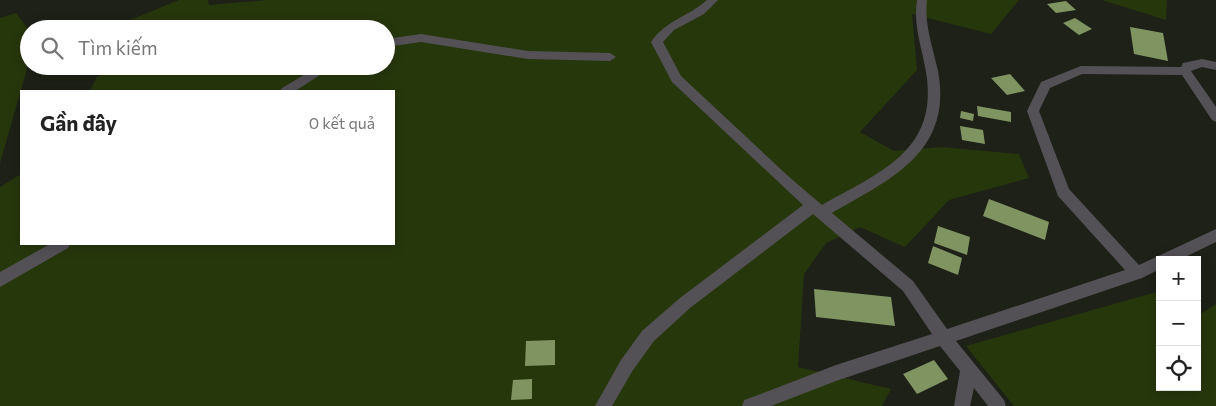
<!DOCTYPE html>
<html lang="vi">
<meta charset="utf-8">
<style>
:root{--surface:#fff;--page:#f2f2f2;--text:#222;--muted:#767676;--line:#e0e0e0}
body{margin:0;font-family:Commissioner,sans-serif;background:var(--page);color:var(--text)}
.controls{position:absolute;right:15px;bottom:15px;display:grid;overflow:hidden;border-radius:0px;box-shadow:0 2px 12px #0003}
.controls button{width:45px;height:45px;display:grid;place-items:center;padding:0;border:0;border-bottom:1px solid var(--line);background:var(--surface);color:var(--text);font:25px sans-serif}
.list{margin:0;padding:0;list-style:none}
h2{display:flex;justify-content:space-between;align-items:center;height:65px;margin:0;padding:0 20px;font-size:21px}
h2 small{font-size:16px;font-weight:400;color:var(--muted)}
.icon{flex:none;width:28px;height:28px;fill:none;stroke:currentColor;stroke-width:2;stroke-linecap:round;stroke-linejoin:round}
.map{position:relative;flex:none;width:1216px;height:406px;overflow:hidden}
.search{position:absolute;background:var(--surface);box-shadow:0 2px 12px #0003;left:20px;top:20px;width:375px;height:55px;display:flex;align-items:center;gap:12px;box-sizing:border-box;padding:0 18px;border-radius:28px;color:var(--muted);font-size:19px}
.panel{position:absolute;background:var(--surface);box-shadow:0 2px 12px #0003;left:20px;top:90px;width:375px;height:155px;border-radius:0px}
.map>svg:first-child{display:block}
.green{fill:#27370c}
.building{fill:#7f9461}
.lines{fill:none;stroke-linecap:round;stroke-linejoin:round}
.minor{fill:#535156;fill-rule:evenodd}
</style>
<div class="map">
<svg width="1216" height="406" viewBox="0 0 1216 406">
<rect width="100%" height="100%" fill="#1d2117"/>
<path class="green" d="M179 0H208L209 5 268 0H1019L991 34 912 14 917 70 860 132 894 151 941 147 1019 154 1029 178 949 200 905 247 860 227 826 243 804 274 798 367 891 389 882 406H0V187L21 174V244H394V91H90L97 77 118 66H386V29H108Z
M1102 0H1167L1166 20Z
M16 13 29 30V62L0 163V18Z
M1160 291V387H1197V314L1199 315 1216 304V406H1014L966 346Z"/>
<path class="building" d="M1066 1 1076 10 1056 13 1047 4Z
M1075 18 1092 29 1079 35 1063 23Z
M1130 27 1163 33 1168 61 1134 54Z
M1010 74 1025 91 1007 95 991 78Z
M977 106 1011 112V122L978 116Z
M961 111 974 114 973 121 960 118Z
M960 126 983 130 985 144 962 140Z
M989 199 1049 222 1045 240 983 216Z
M938 226 970 237 967 255 934 243Z
M933 246 962 258 958 275 928 263Z
M814 289 891 297 895 326 816 317Z
M555 340V365L525 366 526 341Z
M934 360 948 379 917 394 903 374Z
M532 379V399L511 400 513 380Z"/>
<g class="lines">
<path class="minor" d="M707 0H718L704 14 674 30 663 42 681 76 788 176 822 205C880 172 939 151 926 72 922 47 913 26 917 0H927C924 25 933 47 938 71 953 152 891 179 832 213L913 281 947 329 1125 270 1058 196 1027 111 1041 82 1081 66 1181 67 1183 63 1202 59 1216 62V70L1202 67 1191 71 1216 107V122L1212 120 1182 75 1082 74 1050 88 1039 111 1069 189 1139 265 1216 229V242L1179 260H1160V269L1142 278 956 341 1004 400 1006 406H988L974 388 970 406H954L960 371 940 346 836 381 771 406H742L744 400 750 398 836 365 932 334 903 291 813 214 690 308 654 341 633 370 612 406H595L621 360 642 331 680 298 803 205 672 82 651 42C666 20 688 17 707 0Z
M421 34 528 51 610 53 616 57 610 61 528 59 421 42 386 47V39Z
M319 66H334L295 91H280L282 88Z
M50 244H70L68 248 0 287V272Z"/>
</g>
</svg>
<div class="controls">
<button>+</button>
<button>−</button>
<button><svg class="icon" aria-label="locate" viewBox="0 0 24 24"><circle cx="12" cy="12" r="6"/><path d="M12 2v4M12 18v4M2 12h4M18 12h4"/></svg></button>
</div>
<div class="search"><svg class="icon" aria-label="search" viewBox="0 0 24 24"><circle cx="10" cy="10" r="6"/><path d="M15 15l6 6"/></svg>Tìm kiếm</div>
<section class="panel">
<h2>Gần đây<small>0 kết quả</small></h2>
<ul class="list">
</ul>
</section>
</div>
